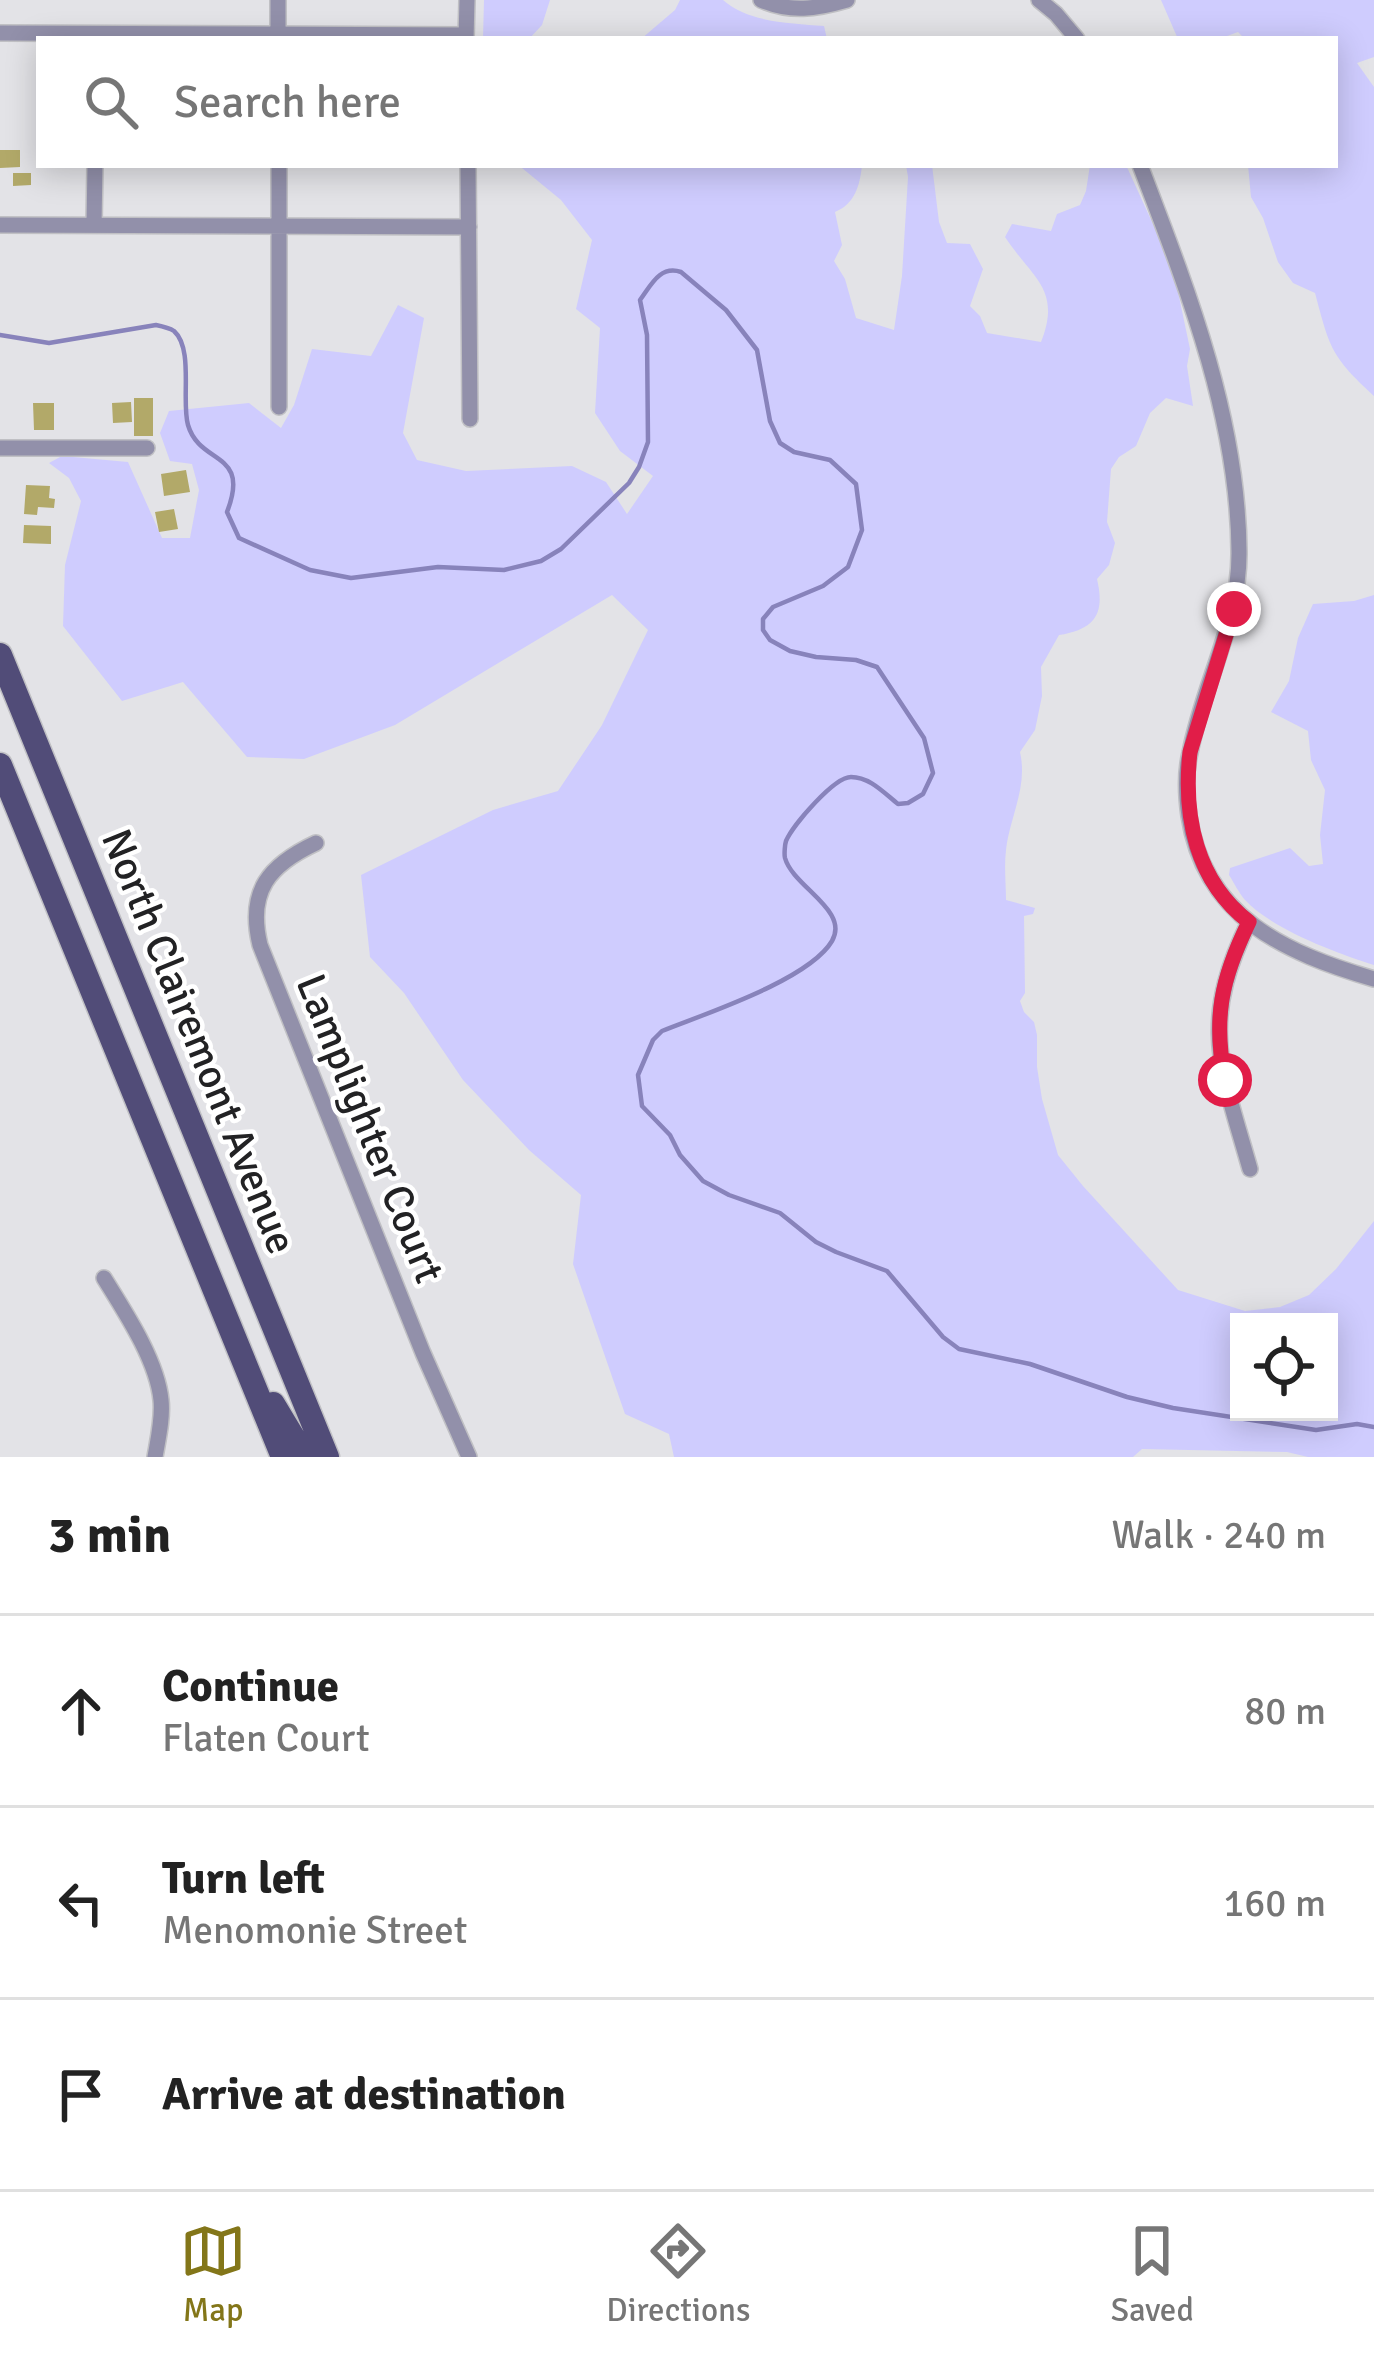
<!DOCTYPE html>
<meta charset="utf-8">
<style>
:root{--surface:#fff;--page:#f6f6f6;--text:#222;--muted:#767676;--line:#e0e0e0;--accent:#837619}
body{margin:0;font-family:Signika,sans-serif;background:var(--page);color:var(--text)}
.controls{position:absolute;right:36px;bottom:36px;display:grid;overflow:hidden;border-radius:0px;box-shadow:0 6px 30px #0003}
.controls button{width:108px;height:108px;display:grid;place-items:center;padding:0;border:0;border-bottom:3px solid var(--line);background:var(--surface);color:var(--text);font:60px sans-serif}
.stop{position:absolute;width:36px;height:36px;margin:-27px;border:9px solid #e11d48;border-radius:50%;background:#fff}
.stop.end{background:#e11d48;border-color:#fff;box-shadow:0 3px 12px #0008}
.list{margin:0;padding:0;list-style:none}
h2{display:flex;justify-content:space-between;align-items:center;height:156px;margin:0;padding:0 48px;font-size:51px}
h2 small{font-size:39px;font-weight:400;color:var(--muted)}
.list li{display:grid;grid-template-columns:78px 1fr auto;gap:36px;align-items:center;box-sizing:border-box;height:192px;padding:0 48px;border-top:3px solid var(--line)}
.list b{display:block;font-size:45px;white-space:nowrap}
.list p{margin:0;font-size:39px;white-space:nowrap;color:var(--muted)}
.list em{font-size:39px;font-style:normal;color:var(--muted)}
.icon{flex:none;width:66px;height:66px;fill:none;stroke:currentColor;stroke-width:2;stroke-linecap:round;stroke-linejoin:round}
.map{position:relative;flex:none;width:1374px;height:1457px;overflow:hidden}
.search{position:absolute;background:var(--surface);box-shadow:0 6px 30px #0003;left:36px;right:36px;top:36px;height:132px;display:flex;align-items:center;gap:30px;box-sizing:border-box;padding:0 42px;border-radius:0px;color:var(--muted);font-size:45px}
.sheet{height:732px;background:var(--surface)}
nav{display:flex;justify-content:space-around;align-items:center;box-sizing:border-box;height:168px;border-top:3px solid var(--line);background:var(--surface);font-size:33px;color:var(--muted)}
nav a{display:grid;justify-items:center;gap:6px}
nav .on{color:var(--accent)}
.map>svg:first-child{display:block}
.green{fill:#cfccfe;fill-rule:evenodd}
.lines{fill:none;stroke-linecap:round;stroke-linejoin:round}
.stream{stroke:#8883bb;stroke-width:4.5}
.building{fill:#b2a969}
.minor-casing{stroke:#c0c0c4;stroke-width:18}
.primary-casing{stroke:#c0c0c4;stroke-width:27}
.minor{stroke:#9290aa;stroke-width:15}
.primary{stroke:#514c78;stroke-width:24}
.route{stroke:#e11d48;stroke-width:15}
.labels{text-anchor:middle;stroke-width:9;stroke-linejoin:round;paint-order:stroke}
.street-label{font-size:42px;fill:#222224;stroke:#fff}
</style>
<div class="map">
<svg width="1374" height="1457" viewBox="0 0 1374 1457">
<rect width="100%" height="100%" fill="#e3e3e7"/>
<path class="green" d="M484 0H550L542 25 529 39H483Z
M680 0H723C749 23 791 23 824 26L827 39H641L675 10Z
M1161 0H1374V57L1357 63 1374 87V396C1331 356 1330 349 1315 293L1293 283 1278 262 1263 218 1251 197 1248 165H1335V39H1245L1238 32 1219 39H1178Z
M480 165H862C860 185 855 204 835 212L842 245 834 261 845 279 856 318 894 330 902 276 908 177 906 165H932L939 222 947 243 970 244 983 269 970 306 980 316 987 333 1041 342C1062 289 1032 278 1005 237L1012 224 1051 231 1057 214 1080 205 1086 191 1090 165H1126L1173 268 1190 349 1187 366 1193 406 1166 398 1150 413 1136 446 1119 457 1111 469 1107 522 1115 543 1109 565 1097 579C1105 613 1096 629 1059 635L1041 667 1042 696 1035 730 1020 752C1028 787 1010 816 1006 850 1004 867 1006 884 1006 900L1035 908 1033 914 1024 916 1025 993 1020 1001 1024 1012 1034 1022 1037 1035V1067L1042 1099 1058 1155 1083 1186 1178 1290 1245 1311 1280 1307 1309 1295 1336 1269 1374 1221V1457H1308L1287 1452 1142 1449 1133 1457H674L669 1434 625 1414 573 1264 581 1195 529 1150 463 1080 404 993 370 957 361 875 493 810 558 791 602 725 648 630 612 595 395 725 304 759 247 757 183 682 122 701 63 626 65 565 81 501 69 478 49 463 62 456 128 462 162 538H190L199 490 192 464 170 461 160 433 169 411 249 403 281 428 294 405 312 349 371 356 398 305 424 318 403 433 417 460 466 471 572 466 606 482 627 514 653 476 620 451 595 413 600 328 576 309 592 240 561 200 522 168ZM1239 1322H1329V1412H1239Z
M1374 595V965C1336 953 1272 929 1245 900 1239 893 1234 883 1229 875L1230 868 1290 848 1309 866 1323 864 1320 835 1325 790 1311 760 1308 731 1271 712 1289 681 1298 638 1313 604 1354 601Z"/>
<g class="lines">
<path class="stream" d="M0 335 49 343 156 325C161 326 171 329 174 331 194 349 181 401 188 425 200 466 251 450 227 512L239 538 310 570 351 578 438 567 504 570 541 561 561 549 629 483 639 467 648 442 647 335 640 300C651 285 660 265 681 272L726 310 757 350 770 421 780 443 794 452 830 460 856 484 862 530 848 567 823 586 773 607 763 619V630L770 640 790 651 816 657 856 660 877 667 924 738 933 773 923 794 908 803 898 804C884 793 870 777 851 777 834 777 793 825 786 841 785 844 784 854 785 858 793 887 850 910 832 941 809 980 704 1014 662 1031L653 1040 638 1075 642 1106 670 1135 680 1155 703 1181 729 1195 780 1213 816 1242 836 1252 887 1271 943 1337 959 1349 1030 1364 1127 1397 1173 1408 1316 1430 1357 1424 1374 1427"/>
</g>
<path class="building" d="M0 150H20V167L0 168Z
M13 173H31V185L13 186Z
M134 398H153V436H134Z
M131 402 132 422 113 423 112 403Z
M33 403H54V430H34Z
M186 470 190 492 164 496 161 474Z
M26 485 50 486 49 498 55 499 54 508 38 507 37 515 24 514Z
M174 509 178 529 159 532 155 512Z
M24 525 51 526V544L23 543Z"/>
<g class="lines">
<defs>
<path id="minor" d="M761 0C791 13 816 9 847 0
M1039 0 1056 14 1077 39
M0 33 466 35
M278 39V0
M466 39 467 0
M279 165V407
M468 165 470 419
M1140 165C1187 288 1238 417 1239 551 1240 623 1203 683 1190 753 1185 773 1186 795 1189 816 1204 917 1285 953 1374 979
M94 224 95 165
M0 225 469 227
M0 448H147
M316 843C269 865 247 891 260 945L423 1353 469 1457
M1249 922C1199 1024 1221 1067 1250 1169
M104 1278C125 1312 157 1360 161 1400 163 1418 158 1439 155 1457"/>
<path id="primary" d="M0 655 327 1457
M0 765 283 1457
M273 1404 305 1457"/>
</defs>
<use href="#minor" class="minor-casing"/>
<use href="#primary" class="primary-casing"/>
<use href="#minor" class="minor"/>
<use href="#primary" class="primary"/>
</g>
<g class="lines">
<path class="route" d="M1225 1080C1213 1018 1221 979 1249 922 1196 881 1183 817 1190 752L1234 609"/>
</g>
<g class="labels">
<g class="street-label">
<text transform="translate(200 1041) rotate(68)" y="15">North Clairemont Avenue</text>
<text transform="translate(371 1128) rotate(68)" y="15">Lamplighter Court</text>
</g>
</g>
</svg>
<div class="controls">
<button><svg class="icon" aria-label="locate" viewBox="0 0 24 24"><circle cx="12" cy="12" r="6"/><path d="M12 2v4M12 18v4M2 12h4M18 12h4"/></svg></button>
</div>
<div class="stop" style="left:1225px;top:1080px"></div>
<div class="stop end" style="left:1234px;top:609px"></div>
<div class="search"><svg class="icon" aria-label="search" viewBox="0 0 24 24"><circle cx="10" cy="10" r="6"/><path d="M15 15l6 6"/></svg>Search here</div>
</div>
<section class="sheet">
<h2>3 min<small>Walk · 240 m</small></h2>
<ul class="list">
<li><svg class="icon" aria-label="ahead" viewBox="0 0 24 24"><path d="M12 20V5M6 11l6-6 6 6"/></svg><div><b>Continue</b><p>Flaten Court</p></div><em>80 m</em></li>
<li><svg class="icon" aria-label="left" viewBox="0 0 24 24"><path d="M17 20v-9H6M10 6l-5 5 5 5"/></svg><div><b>Turn left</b><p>Menomonie Street</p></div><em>160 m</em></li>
<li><svg class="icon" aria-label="arrive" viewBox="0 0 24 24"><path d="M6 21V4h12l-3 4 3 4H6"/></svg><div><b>Arrive at destination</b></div></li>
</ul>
</section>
<nav>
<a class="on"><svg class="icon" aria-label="map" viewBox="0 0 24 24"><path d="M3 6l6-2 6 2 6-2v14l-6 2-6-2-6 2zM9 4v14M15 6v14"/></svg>Map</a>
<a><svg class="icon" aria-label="directions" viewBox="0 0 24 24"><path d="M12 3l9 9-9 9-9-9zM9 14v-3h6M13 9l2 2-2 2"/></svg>Directions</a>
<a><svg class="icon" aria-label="saved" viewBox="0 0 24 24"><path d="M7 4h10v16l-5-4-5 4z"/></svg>Saved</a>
</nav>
